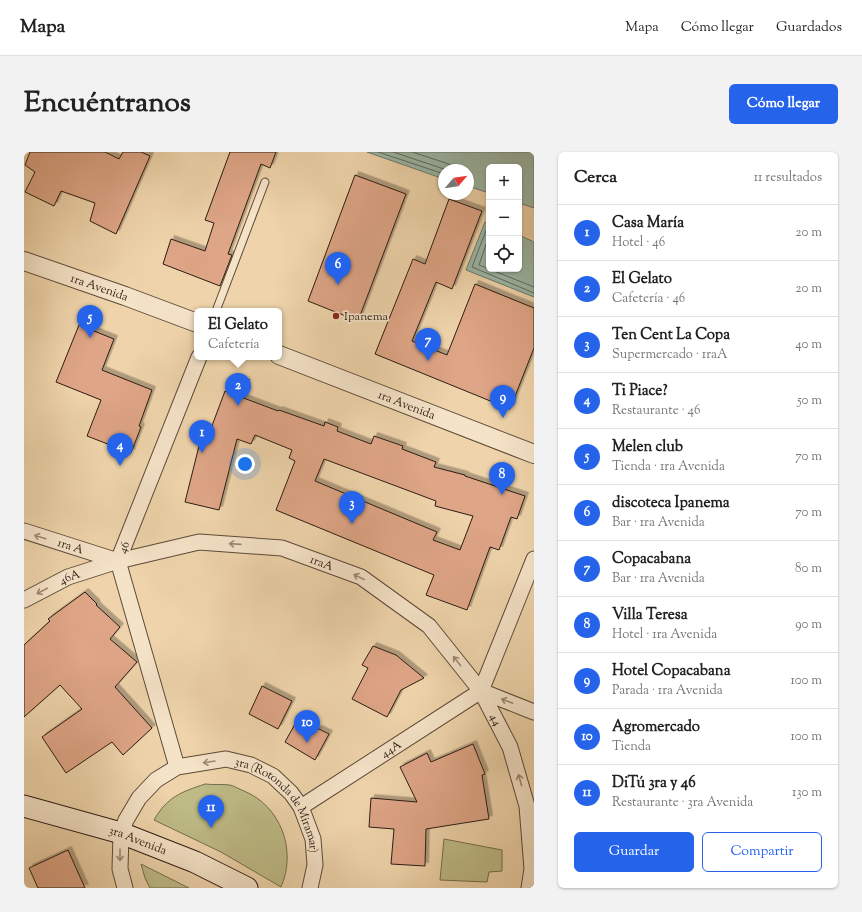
<!DOCTYPE html>
<html lang="es">
<meta charset="utf-8">
<style>
:root{--surface:#fff;--page:#f2f2f2;--text:#222;--muted:#767676;--line:#e0e0e0;--accent:#2563eb}
body{margin:0;font-family:"Sorts Mill Goudy",serif;background:var(--page);color:var(--text)}
.controls{position:absolute;right:12px;top:12px;display:grid;overflow:hidden;border-radius:6px;box-shadow:0 1px 3px #0004}
.controls button{width:36px;height:36px;display:grid;place-items:center;padding:0;border:0;border-bottom:1px solid var(--line);background:var(--surface);color:var(--text);font:20px sans-serif}
.compass{position:absolute;left:414px;top:12px;width:36px;height:36px;border-radius:50%;background:var(--surface);box-shadow:0 1px 3px #0004;rotate:61deg}
.you{position:absolute;left:221px;top:312px;width:14px;height:14px;margin:-10px;border:3px solid #fff;border-radius:50%;background:#1a73e8;box-shadow:0 0 0 6px #1a73e833}
.badge{display:grid;place-items:center;width:26px;height:26px;border-radius:50%;background:var(--accent);color:#fff;font-size:13px;font-weight:700}
.pin{position:absolute;translate:-50% -33px;filter:drop-shadow(0 1px 2px #0008)}
.pin::after{content:'';position:absolute;top:21px;width:14px;height:12px;background:inherit;clip-path:polygon(0 0,100% 0,50% 100%)}
.popup{position:absolute;left:170px;top:156px;width:88px;height:52px;box-sizing:border-box;display:grid;place-content:center;border-radius:6px;background:var(--surface);filter:drop-shadow(0 1px 3px #0005);font-size:13px;white-space:nowrap;color:var(--muted)}
.popup b{font-size:15px;color:var(--text)}
.popup::after{content:'';position:absolute;left:50%;top:100%;margin-left:-8px;border:8px solid transparent;border-top-color:var(--surface)}
.list{margin:0;padding:0;list-style:none}
h2{display:flex;justify-content:space-between;align-items:center;height:52px;margin:0;padding:0 16px;font-size:17px}
h2 small{font-size:13px;font-weight:400;color:var(--muted)}
.list li{display:grid;grid-template-columns:26px 1fr auto;gap:12px;align-items:center;box-sizing:border-box;height:56px;padding:0 16px;border-top:1px solid var(--line)}
.list b{display:block;font-size:15px;white-space:nowrap}
.list p{margin:0;font-size:13px;white-space:nowrap;color:var(--muted)}
.list em{font-size:13px;font-style:normal;color:var(--muted)}
.actions{display:flex;gap:8px;padding:12px 16px}
.actions a{flex:1;padding:9px 0;border:1px solid var(--accent);border-radius:6px;text-align:center;font-size:14px;color:var(--accent)}
.actions .main{background:var(--accent);color:#fff}
.icon{flex:none;width:22px;height:22px;fill:none;stroke:currentColor;stroke-width:2;stroke-linecap:round;stroke-linejoin:round}
.map{position:relative;flex:none;width:510px;height:736px;overflow:hidden;border-radius:6px}
header{display:flex;align-items:center;gap:24px;box-sizing:border-box;height:56px;padding:0 20px;background:var(--surface);border-bottom:1px solid var(--line)}
header strong{font-size:19px}
nav{display:flex;gap:22px;margin-inline-start:auto;font-size:14px}
.intro{display:flex;align-items:center;justify-content:space-between;box-sizing:border-box;height:96px;padding:0 24px}
h1{margin:0;font-size:28px}
.button{padding:10px 18px;border-radius:6px;background:var(--accent);color:#fff;font-size:14px;font-weight:700}
main{display:flex;gap:24px;padding:0 24px}
aside{flex:1;background:var(--surface);border-radius:6px;box-shadow:0 1px 3px #0004}
.map>svg:first-child{display:block}
.green{fill:#bebb86;stroke:#756c4c}
.water{fill:#9ab8a8;stroke:#6e7a6c}
.lines{fill:none;stroke-linecap:round;stroke-linejoin:round}
.shore{stroke:#636a5e;stroke-width:1}
.building{fill:#dea586;stroke:#2c1c13;fill-rule:evenodd;filter:url(#shadow)}
.service-casing{stroke:#5d4a39;stroke-width:9}
.minor-casing{stroke:#5d4a39;stroke-width:17}
.tertiary-casing{stroke:#5d4a39;stroke-width:20}
.secondary-casing{stroke:#2c1c13;stroke-width:23}
.path{stroke:#2c1c13;stroke-width:2.5;stroke-dasharray:1 2;stroke-linecap:butt}
.service{stroke:#f5e3c8;stroke-width:7}
.minor{stroke:#f5e3c8;stroke-width:15}
.tertiary{stroke:#f5e3c8;stroke-width:18}
.secondary{stroke:#f5e3c8;stroke-width:21}
.oneway{stroke:#9b8977}
.poi-dot{fill:#8f2418;stroke:#f5e3c8;stroke-width:1.5}
.labels{text-anchor:middle;stroke-width:3.5;stroke-linejoin:round;paint-order:stroke}
.street-label{font-size:12px;fill:#2c1c13;stroke:#f5e3c8}
.poi-label{font-size:12px;fill:#2c1c13;stroke:#f5e3c8;text-anchor:start}
</style>
<header>
<strong>Mapa</strong>
<nav><a>Mapa</a><a>Cómo llegar</a><a>Guardados</a></nav>
</header>
<div class="intro"><h1>Encuéntranos</h1><a class="button">Cómo llegar</a></div>
<main>
<div class="map">
<svg width="510" height="736" viewBox="0 0 510 736">
<defs>
<filter id="shadow"><feDropShadow dx="3.5" dy="-3.5" stdDeviation="0" flood-color="#0004"/></filter>
</defs>
<rect width="100%" height="100%" fill="#efd4ab"/>
<filter id="stains"><feTurbulence type="fractalNoise" baseFrequency=".005" numOctaves="4"/><feColorMatrix values="0 0 0 0 .2 0 0 0 0 .09 0 0 0 0 .02 0 0 0 .5 -.17"/></filter>
<radialGradient id="worn" r=".72"><stop offset=".6" stop-color="#630" stop-opacity="0"/><stop offset="1" stop-color="#630" stop-opacity=".3"/></radialGradient>
<path class="green" d="M181 632C189 633 198 632 206 633 210 634 215 637 220 639 257 654 273 699 257 735L197 700 130 668C143 645 157 640 181 632Z
M420 687 478 698V719L465 720 463 730 416 728Z
M117 712 165 736H126L121 726Z"/>
<path class="water" d="M343 0H510V56L495 51V15H465V41L444 34V18H420V27Z
M461 70 465 71V117H495V83L510 90V145L442 118Z"/>
<g class="lines">
<path class="shore" d="M354 0 420 22
M369 0 423 18
M388 0 425 12 432 18
M465 75 463 76 448 115 510 141
M465 84 455 113 510 135"/>
</g>
<path class="building" d="M6 0H81L95 7 99 0H117L126 4 92 82 66 69 71 51 37 39 30 54 1 40 11 20 1 13Z
M206 0H252L246 16 237 12 204 102 208 103 196 134 139 112 147 87 181 99 190 71 181 68Z
M331 23 382 42 334 169 284 149Z
M425 47 458 59 428 137 412 130 388 189 423 203 451 132 510 156V196L486 257 351 202 389 107 401 112Z
M55 173 90 187 78 218 128 238 115 274 117 275 107 301 63 284 77 248 32 230Z
M201 239 254 259 255 258 300 274 301 270 314 275 313 279 347 292 350 284 379 294 378 297 412 310 410 315 441 323V324L501 344 493 367 487 365 475 398 466 395 443 458 402 443 410 423 252 358 271 309 265 306 268 298 231 283 227 292 213 287 195 358 161 350 175 294 180 295ZM300 307 412 349 411 354 449 364 436 398 409 388 413 380 291 329Z
M61 440 73 452 72 453 96 475 86 487 113 510 91 535 128 576 99 603 88 590 42 621 18 585 58 557 36 533 0 565V493L26 469 24 467Z
M349 494 372 503 400 526 377 538 363 565 328 547 344 516 338 513Z
M238 534 268 549 254 577 225 562Z
M271 572 284 579 295 577 305 582 291 608 261 590Z
M449 592 461 622 458 623 465 667 402 677 401 714 367 712 370 677 345 675 347 646 393 650 376 615 403 601 407 610Z
M44 698 61 736H14L5 716Z"/>
<g class="lines">
<defs>
<path id="service" d="M192 159 241 30"/>
<g id="minor">
<path id="s1" d="M0 379 94 409"/>
<path id="s2" d="M0 448 44 425 94 409 175 390 258 396 337 425 405 474 457 539 486 595 503 654 508 717 505 736"/>
<path d="M457 539 510 407"/>
<path d="M457 539 510 560"/>
<path id="s3" d="M153 615 94 409 175 205"/>
<path id="s4" d="M277 655 457 539"/>
<path id="s5" d="M101 736 96 717 97 681 102 668 115 646 132 628 153 615 202 607 227 613 249 624 267 641 277 655 289 687 291 713 286 736"/>
</g>
<g id="tertiary">
<path id="s6" d="M0 109 101 144 173 171"/>
<path id="s7" d="M255 203 510 302"/>
</g>
<g id="secondary">
<path id="s8" d="M0 654 97 681 171 710 223 736"/>
</g>
</defs>
<use href="#service" class="service-casing"/>
<use href="#minor" class="minor-casing"/>
<use href="#tertiary" class="tertiary-casing"/>
<use href="#secondary" class="secondary-casing"/>
<path class="path" d="M219 245 226 225"/>
<use href="#service" class="service"/>
<use href="#minor" class="minor"/>
<use href="#tertiary" class="tertiary"/>
<use href="#secondary" class="secondary"/>
</g>
<defs><path id="oneway-shaft" d="M-6 0H5M1.5-3L5.5 0L1.5 3" fill="none" stroke-width="1.6" stroke-linecap="round" stroke-linejoin="round"/></defs>
<g class="oneway">
<use href="#oneway-shaft" transform="translate(16 385) rotate(-162)"/>
<use href="#oneway-shaft" transform="translate(211 392) rotate(-176)"/>
<use href="#oneway-shaft" transform="translate(335 425) rotate(-154)"/>
<use href="#oneway-shaft" transform="translate(18 439) rotate(152)"/>
<use href="#oneway-shaft" transform="translate(433 509) rotate(-128)"/>
<use href="#oneway-shaft" transform="translate(483 549) rotate(-159)"/>
<use href="#oneway-shaft" transform="translate(185 610) rotate(171)"/>
<use href="#oneway-shaft" transform="translate(496 628) rotate(-106)"/>
<use href="#oneway-shaft" transform="translate(96 703) rotate(90)"/>
</g>
<circle class="poi-dot" cx="312" cy="164" r="4"/>
<g class="labels">
<g class="street-label">
<text dy="4" stroke="none"><textPath href="#s6" startOffset="80">1ra Avenida</textPath></text>
<text dy="4" stroke="none"><textPath href="#s7" startOffset="137">1ra Avenida</textPath></text>
<text dy="4" stroke="none"><textPath href="#s1" startOffset="49">1ra A</textPath></text>
<text dy="4" stroke="none"><textPath href="#s3" startOffset="229">46</textPath></text>
<text dy="4" stroke="none"><textPath href="#s2" startOffset="311">1raA</textPath></text>
<text dy="4" stroke="none"><textPath href="#s2" startOffset="51">46A</textPath></text>
<text dy="4" stroke="none"><textPath href="#s2" startOffset="552">44</textPath></text>
<text dy="4" stroke="none"><textPath href="#s4" startOffset="107">44A</textPath></text>
<text dy="4" stroke="none"><textPath href="#s5" startOffset="269">3ra (Rotonda de Miramar)</textPath></text>
<text dy="4" stroke="none"><textPath href="#s8" startOffset="119">3ra Avenida</textPath></text>
</g>
<g class="poi-label">
<text x="320" y="168">Ipanema</text>
</g>
</g>
<rect width="100%" height="100%" filter="url(#stains)"/>
<rect width="100%" height="100%" fill="url(#worn)"/>
</svg>
<div class="controls">
<button>+</button>
<button>−</button>
<button><svg class="icon" aria-label="locate" viewBox="0 0 24 24"><circle cx="12" cy="12" r="6"/><path d="M12 2v4M12 18v4M2 12h4M18 12h4"/></svg></button>
</div>
<svg class="compass" viewBox="-18 -18 36 36"><path d="M0-13l5 13h-10z" fill="#e53935"/><path d="M0 13l5-13h-10z" fill="#767676"/></svg>
<div class="you"></div>
<div class="pin badge" style="left:178px;top:301px">1</div>
<div class="pin badge" style="left:214px;top:254px">2</div>
<div class="popup"><b>El Gelato</b>Cafetería</div>
<div class="pin badge" style="left:328px;top:372px">3</div>
<div class="pin badge" style="left:96px;top:314px">4</div>
<div class="pin badge" style="left:66px;top:186px">5</div>
<div class="pin badge" style="left:314px;top:133px">6</div>
<div class="pin badge" style="left:404px;top:209px">7</div>
<div class="pin badge" style="left:478px;top:343px">8</div>
<div class="pin badge" style="left:479px;top:266px">9</div>
<div class="pin badge" style="left:283px;top:591px">10</div>
<div class="pin badge" style="left:187px;top:676px">11</div>
</div>
<aside>
<h2>Cerca<small>11 resultados</small></h2>
<ul class="list">
<li><span class="badge">1</span><div><b>Casa María</b><p>Hotel · 46</p></div><em>20 m</em></li>
<li><span class="badge">2</span><div><b>El Gelato</b><p>Cafetería · 46</p></div><em>20 m</em></li>
<li><span class="badge">3</span><div><b>Ten Cent La Copa</b><p>Supermercado · 1raA</p></div><em>40 m</em></li>
<li><span class="badge">4</span><div><b>Ti Piace?</b><p>Restaurante · 46</p></div><em>50 m</em></li>
<li><span class="badge">5</span><div><b>Melen club</b><p>Tienda · 1ra Avenida</p></div><em>70 m</em></li>
<li><span class="badge">6</span><div><b>discoteca Ipanema</b><p>Bar · 1ra Avenida</p></div><em>70 m</em></li>
<li><span class="badge">7</span><div><b>Copacabana</b><p>Bar · 1ra Avenida</p></div><em>80 m</em></li>
<li><span class="badge">8</span><div><b>Villa Teresa</b><p>Hotel · 1ra Avenida</p></div><em>90 m</em></li>
<li><span class="badge">9</span><div><b>Hotel Copacabana</b><p>Parada · 1ra Avenida</p></div><em>100 m</em></li>
<li><span class="badge">10</span><div><b>Agromercado</b><p>Tienda</p></div><em>100 m</em></li>
<li><span class="badge">11</span><div><b>DiTú 3ra y 46</b><p>Restaurante · 3ra Avenida</p></div><em>130 m</em></li>
</ul>
<div class="actions"><a class="main">Guardar</a><a>Compartir</a></div>
</aside>
</main>
